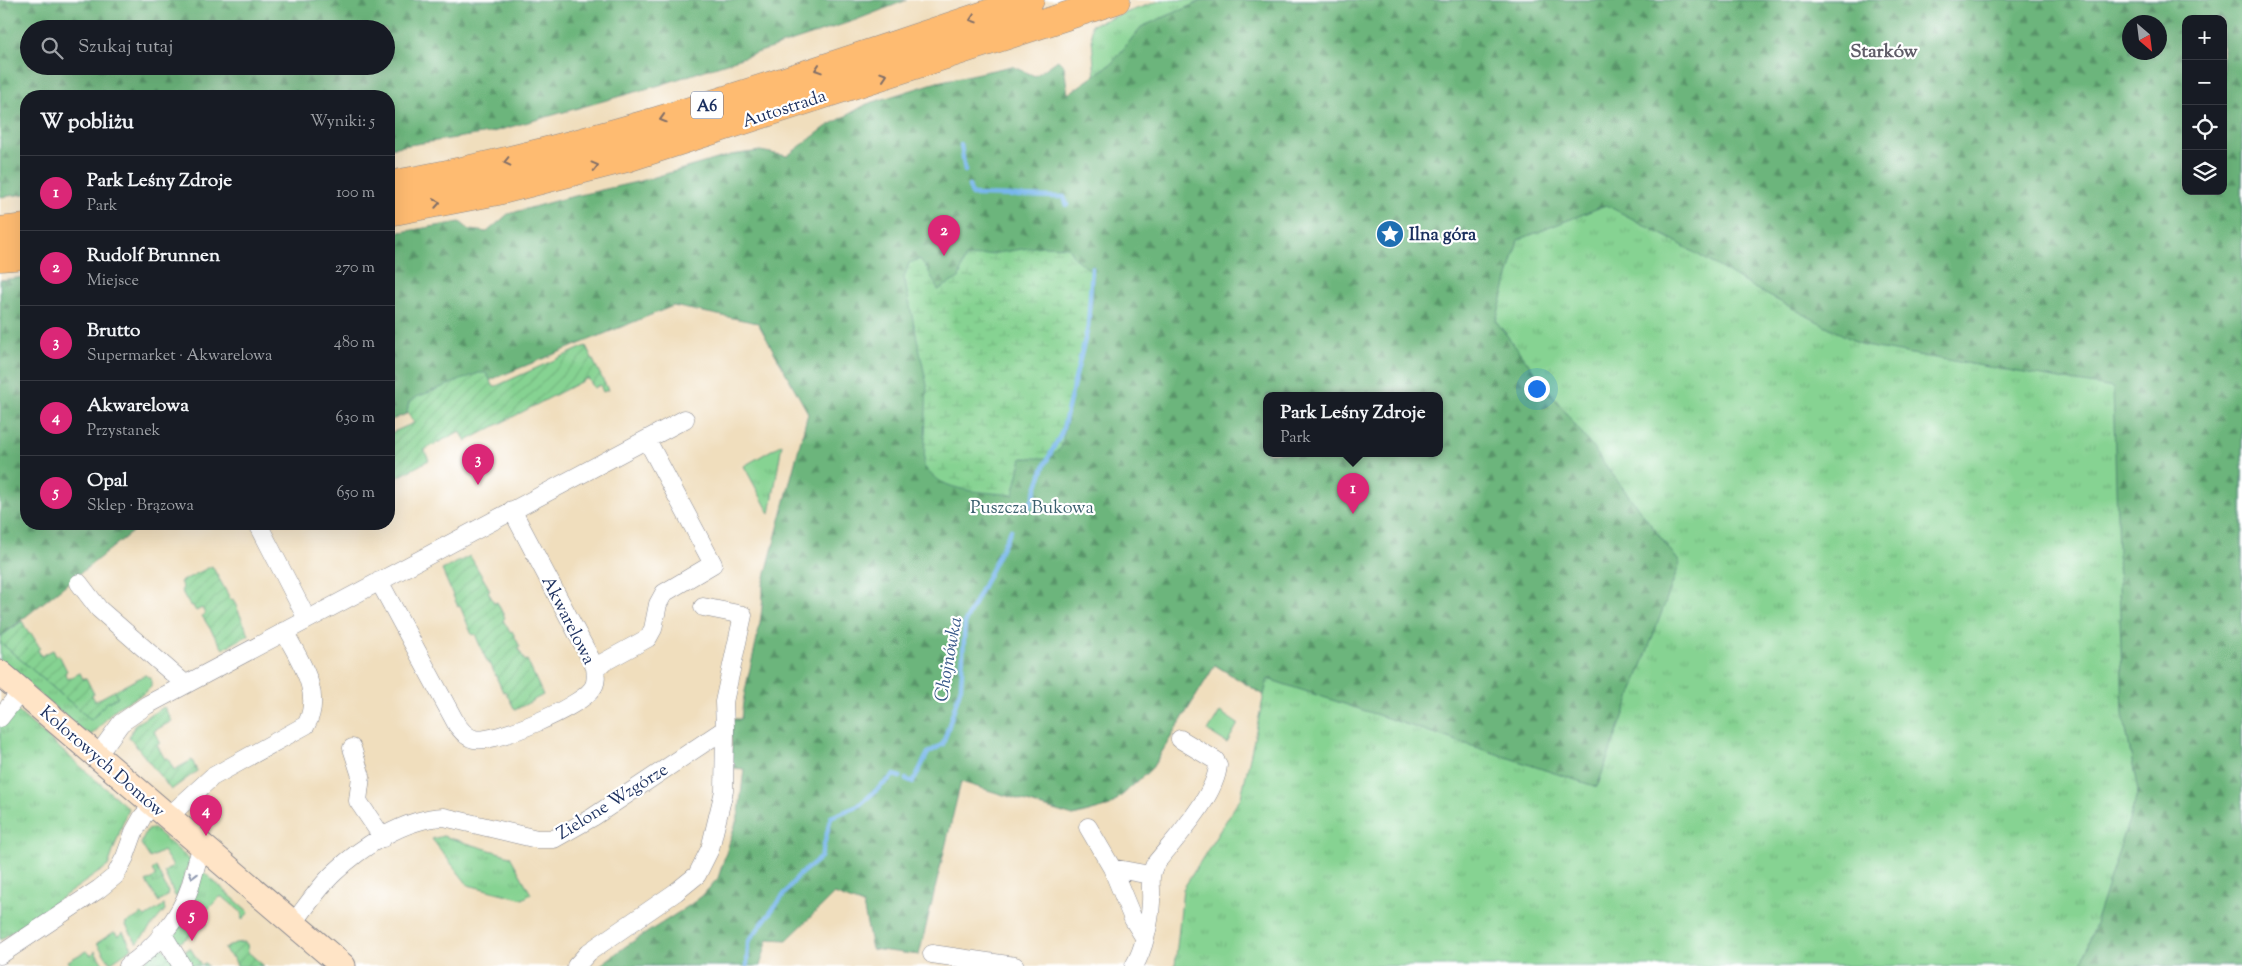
<!DOCTYPE html>
<html lang="pl">
<meta charset="utf-8">
<style>
:root{--surface:#171b24;--page:#242831;--text:#f1f3f6;--muted:#9ea1a6;--line:#363941;--accent:#db2777}
body{margin:0;font-family:"Sorts Mill Goudy",serif;background:var(--page);color:var(--text)}
.controls{position:absolute;right:15px;top:15px;display:grid;overflow:hidden;border-radius:10px;box-shadow:0 5px 20px #0002}
.controls button{width:45px;height:45px;display:grid;place-items:center;padding:0;border:0;border-bottom:1px solid var(--line);background:var(--surface);color:var(--text);font:25px sans-serif}
.compass{position:absolute;left:2122px;top:15px;width:45px;height:45px;border-radius:50%;background:var(--surface);box-shadow:0 5px 20px #0002;rotate:152deg}
.you{position:absolute;left:1536px;top:388px;width:18px;height:18px;margin:-12px;border:4px solid #fff;border-radius:50%;background:#1a73e8;box-shadow:0 0 0 8px #1a73e833}
.badge{display:grid;place-items:center;width:32px;height:32px;border-radius:50%;background:var(--accent);color:#fff;font-size:16px;font-weight:700}
.pin{position:absolute;translate:-50% -41px;filter:drop-shadow(0 1px 2px #0008)}
.pin::after{content:'';position:absolute;top:26px;width:18px;height:15px;background:inherit;clip-path:polygon(0 0,100% 0,50% 100%)}
.popup{position:absolute;left:1263px;top:392px;width:180px;height:65px;box-sizing:border-box;display:grid;place-content:center;border-radius:10px;background:var(--surface);filter:drop-shadow(0 1px 4px #0005);font-size:16px;white-space:nowrap;color:var(--muted)}
.popup b{font-size:19px;color:var(--text)}
.popup::after{content:'';position:absolute;left:50%;top:100%;margin-left:-10px;border:10px solid transparent;border-top-color:var(--surface)}
.list{margin:0;padding:0;list-style:none}
h2{display:flex;justify-content:space-between;align-items:center;height:65px;margin:0;padding:0 20px;font-size:21px}
h2 small{font-size:16px;font-weight:400;color:var(--muted)}
.list li{display:grid;grid-template-columns:32px 1fr auto;gap:15px;align-items:center;box-sizing:border-box;height:75px;padding:0 20px;border-top:1px solid var(--line)}
.list b{display:block;font-size:19px;white-space:nowrap}
.list p{margin:0;font-size:16px;white-space:nowrap;color:var(--muted)}
.list em{font-size:16px;font-style:normal;color:var(--muted)}
.icon{flex:none;width:28px;height:28px;fill:none;stroke:currentColor;stroke-width:2;stroke-linecap:round;stroke-linejoin:round}
.map{position:relative;flex:none;width:2242px;height:966px;overflow:hidden}
.search{position:absolute;background:var(--surface);box-shadow:0 5px 20px #0002;left:20px;top:20px;width:375px;height:55px;display:flex;align-items:center;gap:12px;box-sizing:border-box;padding:0 18px;border-radius:28px;color:var(--muted);font-size:19px}
.panel{position:absolute;background:var(--surface);box-shadow:0 5px 20px #0002;left:20px;top:90px;width:375px;height:440px;border-radius:20px}
.map>svg:first-child{display:block}
.grass{fill:url(#grass-tufts);stroke:#508178;fill-rule:evenodd}
.forest{fill:url(#forest-firs);stroke:#44726d;fill-rule:evenodd}
.wetland{fill:url(#wetland-marsh);stroke:#508178}
.garden{fill:url(#garden-furrows);stroke:#508178}
.pitch{fill:#86d392;stroke:#508178}
.lines{fill:none;stroke-linecap:round;stroke-linejoin:round}
.stream{stroke:#78b7ec;stroke-width:4.5}
.street-casing{stroke:#86868e;stroke-width:19}
.secondary-casing{stroke:#86868e;stroke-width:27}
.highway-casing{stroke:#86868e;stroke-width:29}
.street{stroke:#fff;stroke-width:18}
.secondary{stroke:#ffe4c6;stroke-width:25}
.highway{stroke:#febb71;stroke-width:28}
.oneway{stroke:#816e67}
.oneway2{stroke:#8d97ae}
.labels{text-anchor:middle;stroke-width:4.5;stroke-linejoin:round;paint-order:stroke}
.shield{fill:#fff;stroke:#5f6d8e;stroke-width:1}
.shield-label{font-size:16px;font-weight:bold;fill:#1b2f5e}
.street-label{font-size:18px;fill:#1b2f5e;stroke:#fff}
.poi-label{font-size:18px;font-weight:bold;fill:#1b2f5e;stroke:#fff;text-anchor:start}
.park-label{font-size:18px;fill:#3b606e;stroke:#fff}
.neighbourhood-label{font-size:19px;font-weight:bold;fill:#615e69;stroke:#fff}
.water-label{font-size:19px;font-style:italic;fill:#375889;stroke:#fff}
</style>
<div class="map">
<svg width="2242" height="966" viewBox="0 0 2242 966">
<defs>
<pattern id="grass-tufts" width="24" height="20" patternUnits="userSpaceOnUse" patternTransform="scale(1.25)"><rect width="24" height="20" fill="#86d392"/><path d="M3 7l-1-3M5 7V3M7 7l1-3M15 17l-1-3M17 17v-4M19 17l1-3" fill="none" stroke="#73b580"/></pattern>
<pattern id="forest-firs" width="22" height="20" patternUnits="userSpaceOnUse" patternTransform="scale(1.25)"><rect width="22" height="20" fill="#6cb57c"/><path d="M5 1l3.5 6h-7zM16 11l3.5 6h-7z" fill="#589469"/></pattern>
<pattern id="wetland-marsh" width="20" height="14" patternUnits="userSpaceOnUse" patternTransform="scale(1.25)"><rect width="20" height="14" fill="#86d392"/><path d="M1 5h8M5 5V1M11 12h8M15 12V8" fill="none" stroke="#73b580"/></pattern>
<pattern id="garden-furrows" width="10" height="10" patternUnits="userSpaceOnUse" patternTransform="scale(1.25)"><rect width="10" height="10" fill="#86d392"/><path d="M-1 1l2-2M0 10L10 0M9 11l2-2" fill="none" stroke="#73b580"/></pattern>
</defs>
<rect width="100%" height="100%" fill="#fff"/>
<filter id="ink" filterUnits="userSpaceOnUse"><feTurbulence type="fractalNoise" baseFrequency=".02" numOctaves="2"/><feDisplacementMap in="SourceGraphic" scale="10" xChannelSelector="R" yChannelSelector="G"/><feConvolveMatrix kernelMatrix="1 2 1 2 8 2 1 2 1" color-interpolation-filters="sRGB"/></filter>
<filter id="wash" filterUnits="userSpaceOnUse"><feTurbulence type="fractalNoise" baseFrequency=".0096" numOctaves="4" result="noise"/><feDisplacementMap in="SourceGraphic" scale="20" xChannelSelector="R" yChannelSelector="G"/><feGaussianBlur stdDeviation="1.12" result="paint"/><feColorMatrix in="noise" values="0 0 0 0 0 0 0 0 0 0 0 0 0 0 0 0 0 1.4 0 .05"/><feComposite in="paint" operator="in"/></filter>
<g filter="url(#wash)">
<rect width="100%" height="100%" fill="#f0debd"/>
<path class="grass" d="M1162 0H2242V966H1175L1183 889 1241 797 1264 695 1215 665 1152 768 1110 806 1073 816 1098 119 1091 25ZM2186 19H2223V191H2186ZM2130 22H2160V52H2130ZM1267 395H1439V453H1267Z
M782 444 770 514 744 466Z
M0 642 91 720 106 703 117 697 114 691 145 675 151 678V687C142 697 128 700 117 708 106 716 102 728 89 736L0 661Z
M15 709 128 808 108 866 0 940V723Z
M153 828 190 860 177 897 175 896 164 872 173 866 163 851 150 858 141 844 146 831Z
M443 836 510 856 531 894 523 899 468 885 432 839Z
M156 867 168 892 167 896 159 902 146 882 156 876 152 870Z
M200 869 249 912 242 920 241 912 223 897H220L202 915 207 924 175 946 171 939Z
M164 905 165 910 137 943 125 924 142 914 145 917Z
M114 932 119 936 123 932 132 948 110 963 97 943Z
M86 951 91 955 95 951 104 966H71L68 961Z"/>
<path class="forest" d="M0 0H907L856 20 660 85 489 133 389 148V96H26V194L0 197ZM29 29H386V66H29Z
M1204 0H2242V966H2081L2138 792 2123 714 2113 388 1864 346 1756 289 1673 240 1606 205 1518 240 1496 321 1680 563 1597 787 1268 679 1264 695 1215 665 1152 768 1110 806 1073 816 961 782 919 955 872 949 863 905 834 894 787 940 768 939 760 966H599L626 946 687 907 702 896 718 878 739 813 744 769 732 768 731 719H741C745 673 764 631 763 585L808 413 758 323 673 306 389 421V234L460 222 470 230 487 232 508 214 562 199 641 181 731 155 760 151 787 156 826 127 867 104 937 82 1012 66 1035 76 1058 60 1064 66 1068 94 1112 63 1141 27ZM2186 19H2223V191H2186ZM2130 22H2160V52H2130ZM1267 395H1439V453H1267Z
M26 277V524H142L0 637V280Z"/>
<path class="wetland" d="M1042 246 1068 247 1075 259 1093 272V299L1061 448 1049 458H1022L1013 495C984 491 942 494 924 466L927 385 904 278 909 263 920 259 928 270 938 290 959 278 965 258Z"/>
<path class="garden" d="M586 346 608 390 603 392 600 385 594 388 588 378 466 441 460 431 424 450 429 460 389 482V434L414 423 407 412 409 402 417 397 479 373H486L494 387Z
M470 556 490 590 488 591 494 603 497 602 505 618 503 620 510 632 512 631 520 647 518 648 525 661 527 660 543 695 515 710 505 691 503 692 490 663 488 664 475 634 472 635 460 606 458 607 442 570Z
M212 566 231 600 233 599 249 635 223 649 202 616 205 614 202 608 196 611 192 605 190 606 181 590 183 588 180 582Z
M22 621 29 634 31 633 40 648 38 650 41 656 53 650 56 656 59 655 67 671 65 673 68 679 80 673 83 679 86 678 94 694 92 695 95 701 114 691 118 697 106 703 91 720 0 642V637Z
M164 707 172 721 154 731 160 743 157 745 165 759 167 757 174 770 192 760 197 771 171 790 129 737 135 724Z
M244 942 247 944 248 952 264 966H237L233 956 231 957 224 949 235 943Z
M159 943 174 961 168 965 155 961 149 966H142Z
M190 948 201 965 205 963 208 966H189L182 953Z"/>
<path class="pitch" d="M1220 712 1238 724 1227 743 1208 731Z"/>
<g class="lines">
<path class="stream" d="M961 145 965 171
M969 186 972 195 1064 197 1067 205
M1029 508 1045 464 1062 432 1088 327 1092 268
M906 779 913 782 928 753 943 744 961 687 965 622 1011 530
M747 966 748 942 798 876 821 857 831 817 858 806 894 775 900 777"/>
</g>
</g>
<g filter="url(#ink)">
<g class="lines">
<defs>
<path id="street" d="M258 524 307 619
M379 581 457 725C462 731 466 737 474 739 495 744 580 707 592 689 597 683 596 675 595 667L512 510
M79 583 99 609 185 684
M703 607 743 615 724 702 725 729
M595 667 648 638 653 629 658 604 664 593 713 564 647 440
M0 718 21 691
M352 748 361 776 358 801 383 838
M97 756 121 723 147 705 685 419
M168 817 212 777 306 725C324 693 299 660 284 631
M1088 827 1112 868 1150 875
M1112 868 1133 919 1144 937
M293 924C306 907 318 888 334 873 361 847 405 818 444 817L537 839H554L593 817 725 729 724 791 710 849 697 875 676 892 589 952 576 966
M162 933 182 966
M932 954 1015 966
M0 955 99 889 115 876 125 857 134 832 143 816 154 805
M128 966C154 948 180 918 190 887 194 874 197 860 202 846
M1134 966C1144 950 1150 921 1151 902 1152 886 1148 878 1155 864 1175 839 1216 796 1218 765L1215 760 1180 739"/>
<path id="secondary" d="M0 673 343 966"/>
<path id="highway" d="M389 185C608 147 819 69 1030 0
M389 212 498 191 627 158 1116 0
M0 231 26 228
M0 257 26 255"/>
</defs>
<use href="#street" class="street-casing"/>
<use href="#secondary" class="secondary-casing"/>
<use href="#highway" class="highway-casing"/>
<use href="#street" class="street"/>
<use href="#secondary" class="secondary"/>
<use href="#highway" class="highway"/>
</g>
<defs><path id="oneway-chevron" d="M-2-3.5L2.5 0L-2 3.5" fill="none" stroke-width="1.6" stroke-linecap="round" stroke-linejoin="round" transform="scale(1.25)"/></defs>
<g class="oneway">
<use href="#oneway-chevron" transform="translate(973 19) rotate(162)"/>
<use href="#oneway-chevron" transform="translate(818 69) rotate(162)"/>
<use href="#oneway-chevron" transform="translate(884 76) rotate(-18)"/>
<use href="#oneway-chevron" transform="translate(663 119) rotate(163)"/>
<use href="#oneway-chevron" transform="translate(507 162) rotate(167)"/>
<use href="#oneway-chevron" transform="translate(595 166) rotate(-15)"/>
<use href="#oneway-chevron" transform="translate(437 203) rotate(-10)"/>
</g>
<use class="oneway2" href="#oneway-chevron" transform="translate(193 875) rotate(104)"/>
</g>
<defs>
<symbol id="sight-disc" viewBox="-11 -11 22 22"><circle r="9.5" fill="#1f6fb2" stroke="#fff"/><path d="M0-6L1.8-2.2L6-1.7L2.9 1.2L3.7 5.4L0 3.3L-3.7 5.4L-2.9 1.2L-6-1.7L-1.8-2.2Z" fill="#fff"/></symbol>
</defs>
<g fill-rule="evenodd">
<use href="#sight-disc" x="1374" y="218" width="32" height="32"/>
</g>
<g class="labels">
<rect class="shield" x="691" y="91.5" width="32" height="27" rx="4"/>
<g class="shield-label">
<text x="707" y="111">A6</text>
</g>
<g class="street-label">
<text transform="translate(784 108) rotate(-18)" y="6">Autostrada</text>
<text transform="translate(569 620) rotate(63)" y="6">Akwarelowa</text>
<text transform="translate(103 761) rotate(41)" y="6">Kolorowych Domów</text>
<text transform="translate(612 801) rotate(-32)" y="6">Zielone Wzgórze</text>
</g>
<g class="poi-label">
<text x="1409" y="240">Ilna góra</text>
</g>
<g class="park-label">
<text x="1032" y="513">Puszcza Bukowa</text>
</g>
<g class="neighbourhood-label">
<text x="1884" y="57">Starków</text>
</g>
<g class="water-label">
<text transform="translate(947 659) rotate(-80)" y="7">Chojnówka</text>
</g>
</g>
</svg>
<div class="controls">
<button>+</button>
<button>−</button>
<button><svg class="icon" aria-label="locate" viewBox="0 0 24 24"><circle cx="12" cy="12" r="6"/><path d="M12 2v4M12 18v4M2 12h4M18 12h4"/></svg></button>
<button><svg class="icon" aria-label="layers" viewBox="0 0 24 24"><path d="M12 4l9 5-9 5-9-5zM3 14l9 5 9-5"/></svg></button>
</div>
<svg class="compass" viewBox="-18 -18 36 36"><path d="M0-13l5 13h-10z" fill="#e53935"/><path d="M0 13l5-13h-10z" fill="#9ea1a6"/></svg>
<div class="you"></div>
<div class="pin badge" style="left:1353px;top:514px">1</div>
<div class="popup"><b>Park Leśny Zdroje</b>Park</div>
<div class="pin badge" style="left:944px;top:256px">2</div>
<div class="pin badge" style="left:478px;top:485px">3</div>
<div class="pin badge" style="left:206px;top:836px">4</div>
<div class="pin badge" style="left:192px;top:941px">5</div>
<div class="search"><svg class="icon" aria-label="search" viewBox="0 0 24 24"><circle cx="10" cy="10" r="6"/><path d="M15 15l6 6"/></svg>Szukaj tutaj</div>
<section class="panel">
<h2>W pobliżu<small>Wyniki: 5</small></h2>
<ul class="list">
<li><span class="badge">1</span><div><b>Park Leśny Zdroje</b><p>Park</p></div><em>100 m</em></li>
<li><span class="badge">2</span><div><b>Rudolf Brunnen</b><p>Miejsce</p></div><em>270 m</em></li>
<li><span class="badge">3</span><div><b>Brutto</b><p>Supermarket · Akwarelowa</p></div><em>480 m</em></li>
<li><span class="badge">4</span><div><b>Akwarelowa</b><p>Przystanek</p></div><em>630 m</em></li>
<li><span class="badge">5</span><div><b>Opal</b><p>Sklep · Brązowa</p></div><em>650 m</em></li>
</ul>
</section>
</div>
